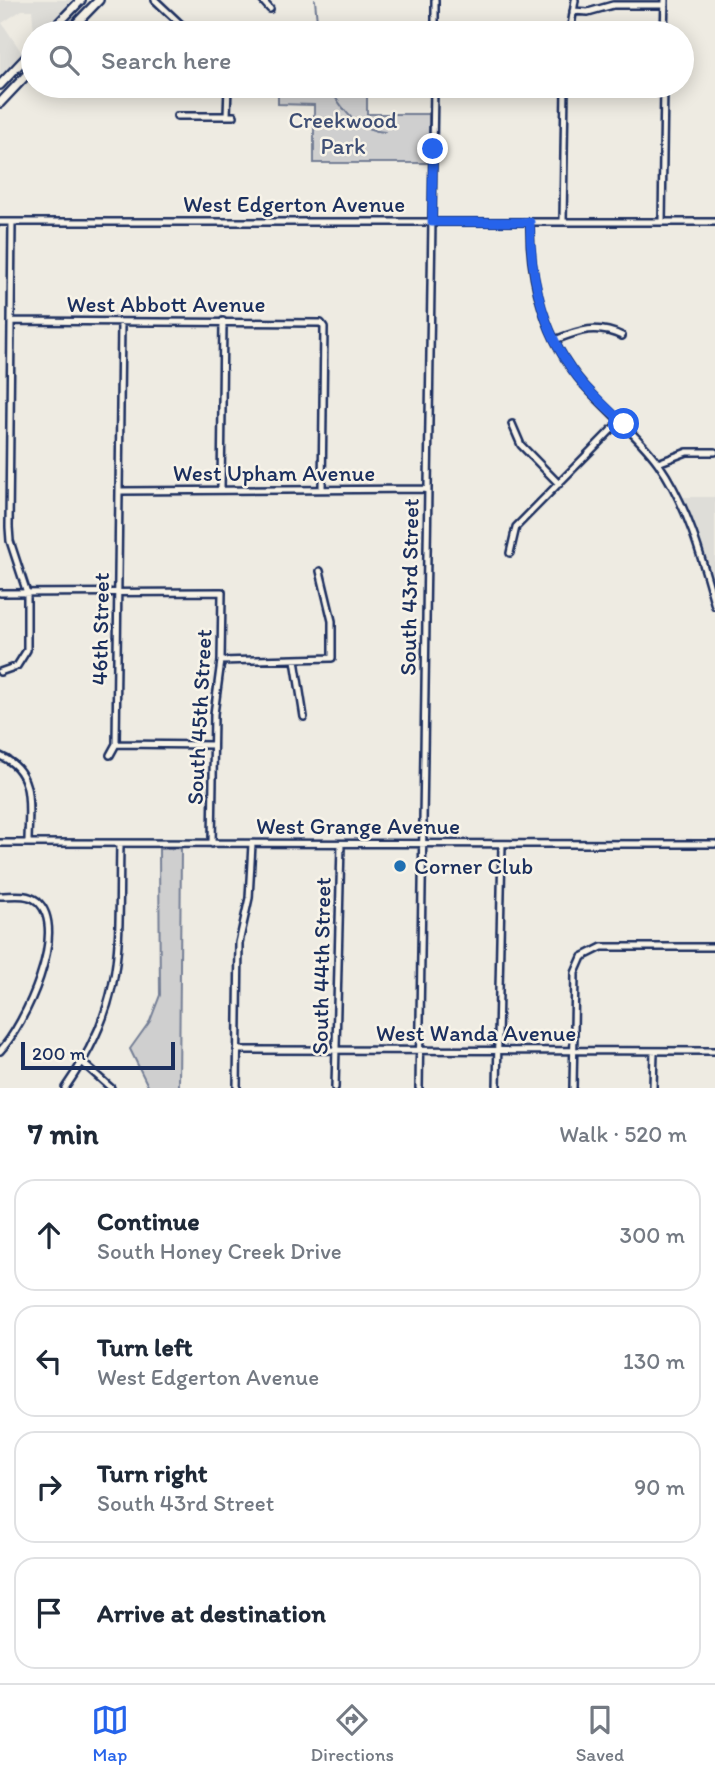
<!DOCTYPE html>
<meta charset="utf-8">
<style>
:root{--surface:#fff;--page:#f2f2f3;--text:#1f2937;--muted:#747a83;--line:#e0e1e3;--accent:#2563eb}
body{margin:0;font-family:Itim,sans-serif;background:var(--page);color:var(--text)}
.scale{position:absolute;left:21px;bottom:18px;width:154px;box-sizing:border-box;padding-left:7px;border:4px solid #1b2f5e;border-top:0;font-size:19px;line-height:24px;white-space:nowrap;color:#1b2f5e;-webkit-text-stroke:5px #f7f3e8;paint-order:stroke}
.stop{position:absolute;width:21px;height:21px;margin:-16px;border:5px solid #2563eb;border-radius:50%;background:#fff}
.stop.end{background:#2563eb;border-color:#fff;box-shadow:0 2px 7px #0008}
.list{margin:0;padding:0;list-style:none}
h2{display:flex;justify-content:space-between;align-items:center;height:91px;margin:0;padding:0 28px;font-size:30px}
h2 small{font-size:23px;font-weight:400;color:var(--muted)}
.list li{display:grid;grid-template-columns:46px 1fr auto;gap:21px;align-items:center;box-sizing:border-box;height:112px;margin:0 14px 14px;padding:0 14px;border:2px solid var(--line);border-radius:21px}
.list b{display:block;font-size:26px;white-space:nowrap}
.list p{margin:0;font-size:23px;white-space:nowrap;color:var(--muted)}
.list em{font-size:23px;font-style:normal;color:var(--muted)}
.icon{flex:none;width:38px;height:38px;fill:none;stroke:currentColor;stroke-width:2;stroke-linecap:round;stroke-linejoin:round}
.map{position:relative;flex:none;width:715px;height:1088px;overflow:hidden}
.search{position:absolute;background:var(--surface);box-shadow:0 4px 18px #0003;left:21px;right:21px;top:21px;height:77px;display:flex;align-items:center;gap:18px;box-sizing:border-box;padding:0 24px;border-radius:38px;color:var(--muted);font-size:26px}
.sheet{height:595px;background:var(--surface)}
nav{display:flex;justify-content:space-around;align-items:center;box-sizing:border-box;height:98px;border-top:2px solid var(--line);background:var(--surface);font-size:19px;color:var(--muted)}
nav a{display:grid;justify-items:center;gap:4px}
nav .on{color:var(--accent)}
.map>svg:first-child{display:block}
.built{fill:#deddd8}
.green{fill:#cfcfcf;stroke:#757f96;stroke-width:2}
.lines{fill:none;stroke-linecap:round;stroke-linejoin:round}
.stream{stroke:#6e7992;stroke-width:2}
.minor-casing{stroke:#1b2f5e;stroke-width:10}
.major-casing{stroke:#1b2f5e;stroke-width:12}
.minor{stroke:#f7f3e8;stroke-width:5}
.major{stroke:#f7f3e8;stroke-width:7}
.route{stroke:#2563eb;stroke-width:9}
.poi-dot{fill:#1f6fb2;stroke:#f7f3e8;stroke-width:2.5}
.labels{text-anchor:middle;stroke-width:5;stroke-linejoin:round;paint-order:stroke}
.park-label{font-size:23px;fill:#3f4f75;stroke:#f7f3e8}
.street-label{font-size:23px;fill:#1b2f5e;stroke:#f7f3e8}
.poi-label{font-size:23px;fill:#1b2f5e;stroke:#f7f3e8;text-anchor:start}
</style>
<div class="map">
<svg width="715" height="1088" viewBox="0 0 715 1088">
<rect width="100%" height="100%" fill="#eeebe2"/>
<filter id="ink" filterUnits="userSpaceOnUse"><feTurbulence type="fractalNoise" baseFrequency=".0143" numOctaves="2"/><feDisplacementMap in="SourceGraphic" scale="14" xChannelSelector="R" yChannelSelector="G"/><feConvolveMatrix kernelMatrix="1 2 1 2 8 2 1 2 1" color-interpolation-filters="sRGB"/></filter>
<g filter="url(#ink)">
<path class="built" d="M0 0H74L42 33H34L32 10H22L2 23 22 53 0 76Z
M680 497H715V593L695 528Z"/>
<path class="green" d="M278 86H367V114H429V163H314V105L278 104Z
M181 848 179 1088H149L130 1049 150 1021 160 995 159 849Z"/>
<g class="lines">
<path class="stream" d="M315 0 318 33
M327 86C345 109 351 129 385 132"/>
<defs>
<path id="minor" d="M155 0 190 33
M262 0 270 9
M573 11 588 12 613 5H665
M435 33V0
M570 33 575 0
M664 33 665 0
M177 116H234
M227 116 228 86
M0 222H715
M530 222C529 280 545 340 584 385 608 412 637 434 658 463 687 504 702 558 715 606
M563 222 565 86
M662 222 664 86
M11 321 321 323 324 327 322 490
M555 340C580 330 597 324 622 336
M512 424 521 445 559 484
M658 463 687 452H715
M221 490 223 321
M120 491 428 489
M510 553 516 527 620 421
M0 593 222 592 221 661 214 714 212 844
M295 660 304 717
M221 661 332 658V621L320 571
M0 672 17 666 27 650V593L10 541 9 527 12 222
M116 744 213 745
M110 755 116 744 121 322
M0 756C37 771 28 810 28 843
M0 843 715 844
M0 896C12 896 27 893 37 901 70 929 24 1026 0 1051
M237 1050 715 1051
M83 1063 111 1088
M65 1088C127 1001 118 944 120 844
M237 1088 239 943 249 898 252 844
M335 1088 341 844
M419 1088 434 86
M497 1088 502 844
M573 1088 575 973 582 957 602 947H715
M653 1088 654 1051"/>
<path id="major" d="M49 33 81 0
M67 33 99 0
M0 85 33 50
M0 103 33 68"/>
</defs>
<use href="#minor" class="minor-casing"/>
<use href="#major" class="major-casing"/>
<use href="#minor" class="minor"/>
<use href="#major" class="major"/>
</g>
</g>
<g class="lines" filter="url(#ink)">
<path class="route" d="M433 149 432 222H530C530 281 545 341 585 386 597 399 611 411 624 424"/>
</g>
<circle class="poi-dot" cx="400" cy="866" r="7"/>
<g class="labels">
<g class="park-label">
<text x="343" y="128">Creekwood<tspan x="343" dy="26">Park</tspan></text>
</g>
<g class="street-label">
<text x="294" y="212">West Edgerton Avenue</text>
<text x="166" y="312">West Abbott Avenue</text>
<text x="274" y="481">West Upham Avenue</text>
<text transform="translate(409 587) rotate(-89)" y="8">South 43rd Street</text>
<text transform="translate(100 629) rotate(-89)" y="8">46th Street</text>
<text transform="translate(199 717) rotate(-87)" y="8">South 45th Street</text>
<text x="358" y="834">West Grange Avenue</text>
<text transform="translate(321 966) rotate(-89)" y="8">South 44th Street</text>
<text x="476" y="1041">West Wanda Avenue</text>
</g>
<g class="poi-label">
<text x="414" y="874">Corner Club</text>
</g>
</g>
</svg>
<div class="scale">200 m</div>
<div class="stop" style="left:624px;top:424px"></div>
<div class="stop end" style="left:433px;top:149px"></div>
<div class="search"><svg class="icon" aria-label="search" viewBox="0 0 24 24"><circle cx="10" cy="10" r="6"/><path d="M15 15l6 6"/></svg>Search here</div>
</div>
<section class="sheet">
<h2>7 min<small>Walk · 520 m</small></h2>
<ul class="list">
<li><svg class="icon" aria-label="ahead" viewBox="0 0 24 24"><path d="M12 20V5M6 11l6-6 6 6"/></svg><div><b>Continue</b><p>South Honey Creek Drive</p></div><em>300 m</em></li>
<li><svg class="icon" aria-label="left" viewBox="0 0 24 24"><path d="M17 20v-9H6M10 6l-5 5 5 5"/></svg><div><b>Turn left</b><p>West Edgerton Avenue</p></div><em>130 m</em></li>
<li><svg class="icon" aria-label="right" viewBox="0 0 24 24"><path d="M7 20v-9h11M14 6l5 5-5 5"/></svg><div><b>Turn right</b><p>South 43rd Street</p></div><em>90 m</em></li>
<li><svg class="icon" aria-label="arrive" viewBox="0 0 24 24"><path d="M6 21V4h12l-3 4 3 4H6"/></svg><div><b>Arrive at destination</b></div></li>
</ul>
</section>
<nav>
<a class="on"><svg class="icon" aria-label="map" viewBox="0 0 24 24"><path d="M3 6l6-2 6 2 6-2v14l-6 2-6-2-6 2zM9 4v14M15 6v14"/></svg>Map</a>
<a><svg class="icon" aria-label="directions" viewBox="0 0 24 24"><path d="M12 3l9 9-9 9-9-9zM9 14v-3h6M13 9l2 2-2 2"/></svg>Directions</a>
<a><svg class="icon" aria-label="saved" viewBox="0 0 24 24"><path d="M7 4h10v16l-5-4-5 4z"/></svg>Saved</a>
</nav>
